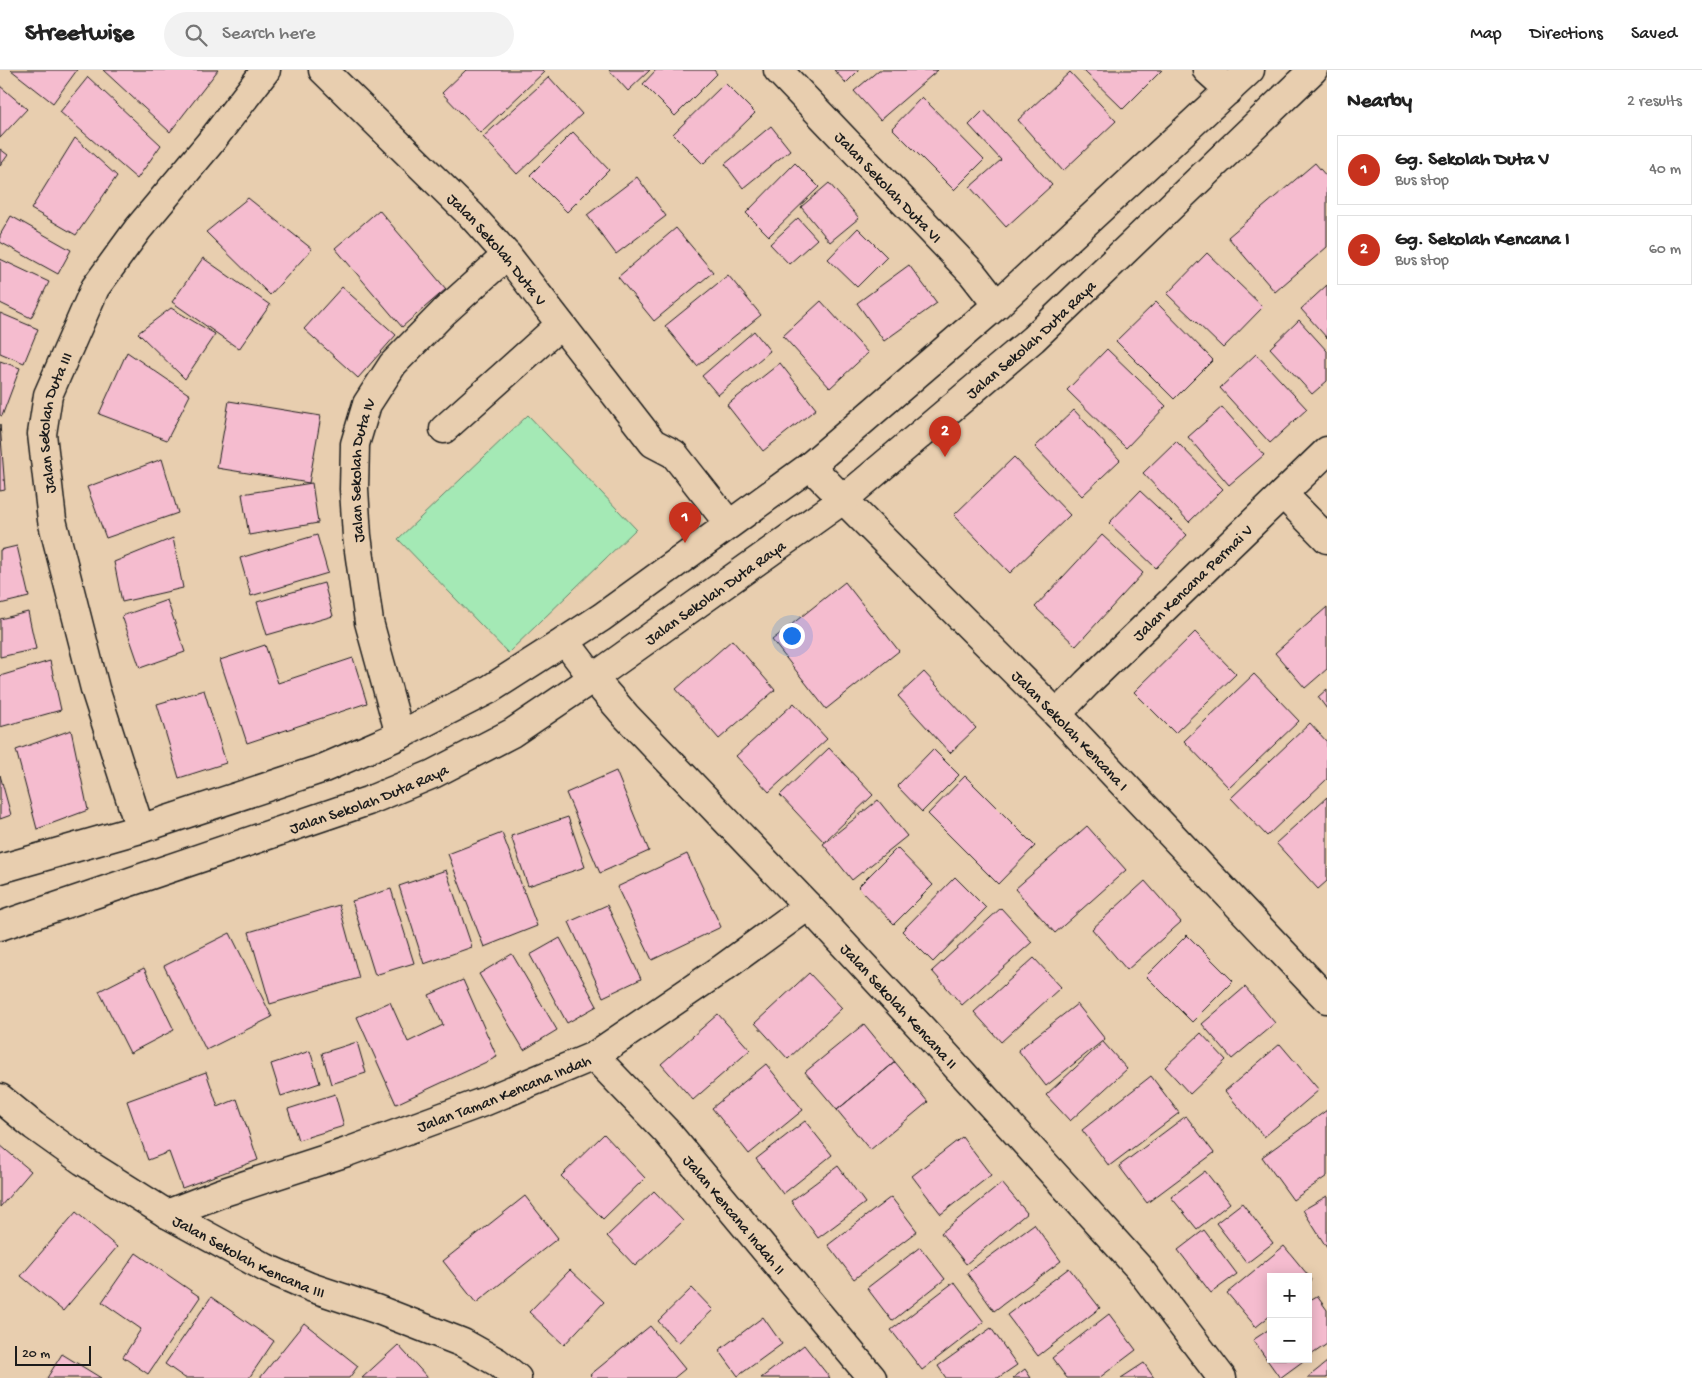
<!DOCTYPE html>
<meta charset="utf-8">
<style>
:root{--surface:#fff;--page:#f2f2f2;--text:#222;--muted:#767676;--line:#e0e0e0;--accent:#c8321e}
body{margin:0;font-family:"Gochi Hand",sans-serif;background:var(--page);color:var(--text)}
.controls{position:absolute;right:15px;bottom:15px;display:grid;overflow:hidden;border-radius:0px;box-shadow:0 2px 12px #0003}
.controls button{width:45px;height:45px;display:grid;place-items:center;padding:0;border:0;border-bottom:1px solid var(--line);background:var(--surface);color:var(--text);font:25px sans-serif}
.scale{position:absolute;left:15px;bottom:12px;width:76px;box-sizing:border-box;padding-left:5px;border:2px solid #1c1c1c;border-top:0;font-size:14px;line-height:18px;white-space:nowrap;color:#1c1c1c;-webkit-text-stroke:4px #e8ceaf;paint-order:stroke}
.you{position:absolute;left:791px;top:565px;width:18px;height:18px;margin:-12px;border:4px solid #fff;border-radius:50%;background:#1a73e8;box-shadow:0 0 0 8px #1a73e833}
.badge{display:grid;place-items:center;width:32px;height:32px;border-radius:50%;background:var(--accent);color:#fff;font-size:16px;font-weight:700}
.pin{position:absolute;translate:-50% -41px;filter:drop-shadow(0 1px 2px #0008)}
.pin::after{content:'';position:absolute;top:26px;width:18px;height:15px;background:inherit;clip-path:polygon(0 0,100% 0,50% 100%)}
.list{margin:0;padding:0;list-style:none}
h2{display:flex;justify-content:space-between;align-items:center;height:65px;margin:0;padding:0 20px;font-size:21px}
h2 small{font-size:16px;font-weight:400;color:var(--muted)}
.list li{display:grid;grid-template-columns:32px 1fr auto;gap:15px;align-items:center;box-sizing:border-box;height:70px;margin:0 10px 10px;padding:0 10px;border:1px solid var(--line);border-radius:0px}
.list b{display:block;font-size:19px;white-space:nowrap}
.list p{margin:0;font-size:16px;white-space:nowrap;color:var(--muted)}
.list em{font-size:16px;font-style:normal;color:var(--muted)}
.icon{flex:none;width:28px;height:28px;fill:none;stroke:currentColor;stroke-width:2;stroke-linecap:round;stroke-linejoin:round}
.map{position:relative;flex:none;width:1327px;height:1308px;overflow:hidden}
header{display:flex;align-items:center;gap:30px;box-sizing:border-box;height:70px;padding:0 25px;background:var(--surface);border-bottom:1px solid var(--line)}
header strong{font-size:24px}
nav{display:flex;gap:28px;margin-inline-start:auto;font-size:18px}
.search{width:350px;height:45px;background:var(--page);display:flex;align-items:center;gap:12px;box-sizing:border-box;padding:0 18px;border-radius:28px;color:var(--muted);font-size:19px}
main{display:flex}
aside{flex:1;background:var(--surface)}
.map>svg:first-child{display:block}
.green{fill:#a4e9b5;stroke:#608268}
.building{fill:#f5bccf;stroke:#1c1c1c}
.lines{fill:none;stroke-linecap:round;stroke-linejoin:round}
.minor-casing{stroke:#1c1c1c;stroke-width:31}
.minor{stroke:#e8ceaf;stroke-width:28}
.labels{text-anchor:middle;stroke-width:4;stroke-linejoin:round;paint-order:stroke}
.street-label{font-size:16px;fill:#1c1c1c;stroke:#e8ceaf}
</style>
<header>
<strong>Streetwise</strong>
<div class="search"><svg class="icon" aria-label="search" viewBox="0 0 24 24"><circle cx="10" cy="10" r="6"/><path d="M15 15l6 6"/></svg>Search here</div>
<nav><a>Map</a><a>Directions</a><a>Saved</a></nav>
</header>
<main>
<div class="map">
<svg width="1327" height="1308" viewBox="0 0 1327 1308">
<rect width="100%" height="100%" fill="#e8ceaf"/>
<filter id="ink" filterUnits="userSpaceOnUse"><feTurbulence type="fractalNoise" baseFrequency=".02" numOctaves="2"/><feDisplacementMap in="SourceGraphic" scale="10" xChannelSelector="R" yChannelSelector="G"/><feConvolveMatrix kernelMatrix="1 2 1 2 8 2 1 2 1" color-interpolation-filters="sRGB"/></filter>
<g filter="url(#ink)">
<path class="green" d="M528 345 636 459 508 583 398 469Z"/>
<path class="building" d="M11 0H77L53 33Z
M103 0H218L170 62Z
M466 0H542L544 2 480 63 442 23Z
M609 0H650L628 21Z
M656 0H714L717 4 675 46 643 14Z
M834 0H859L846 13Z
M879 0H938L880 50 854 21Z
M1083 0H1162L1123 39Z
M1070 2 1116 51 1063 101 1018 50Z
M88 7 161 75 137 109 60 42Z
M549 7 582 44 517 104 483 67Z
M725 13 755 43 703 94 673 64Z
M0 16 27 39 0 68Z
M922 27 984 90 954 120 892 58Z
M984 40 1052 115 1006 157 970 117 1001 90 969 55Z
M771 56 790 80 743 118 725 94Z
M573 62 609 100 567 142 530 105Z
M75 68 117 106 76 165 31 139Z
M0 79 8 85 0 96Z
M795 93 819 117 769 166 746 143Z
M1315 93 1327 107V177L1275 222 1228 167Z
M637 107 666 146 616 184 587 145Z
M829 113 859 148 830 172 801 137Z
M248 128 312 179 270 225 206 162Z
M379 140 446 219 402 257 335 178Z
M11 146 71 180 58 204 0 172V165Z
M798 148 817 169 789 194 770 174Z
M676 158 713 202 654 251 618 207Z
M858 158 887 187 857 217 828 189Z
M1207 183 1263 237 1223 278 1167 224Z
M203 188 270 235 239 279 172 232Z
M0 189 49 212 31 248 0 233Z
M909 195 937 233 884 271 857 233Z
M728 205 761 245 697 296 665 256Z
M1327 215V268L1301 239Z
M342 217 396 265 358 308 304 259Z
M821 231 868 283 830 318 783 266Z
M1156 232 1213 290 1174 329 1116 271Z
M171 238 215 264 185 309 138 263Z
M0 243 38 259 24 293 0 283Z
M1299 250 1327 281V311L1312 324 1270 278Z
M754 261 770 281 718 325 702 306Z
M1107 279 1166 336 1126 378 1067 320Z
M127 282 190 325 167 370 99 344Z
M1256 284 1307 339 1270 373 1220 318Z
M0 291 20 298 2 346 0 345Z
M780 293 816 339 763 381 727 335Z
M229 331 321 346 309 413 217 398Z
M1222 337 1264 385 1229 415 1188 367Z
M1074 340 1120 390 1082 426 1035 377Z
M0 354 5 420 0 421Z
M1176 371 1223 419 1189 452 1143 403Z
M1014 387 1070 445 1010 503 954 445Z
M162 389 178 443 106 468 87 417Z
M312 413 318 453 249 465 242 424Z
M1140 421 1187 465 1156 498 1109 453Z
M317 465 328 503 251 526 240 488Z
M1102 465 1143 503 1076 576 1035 537Z
M173 468 183 518 122 532 114 492Z
M17 476 29 527 0 534V480Z
M845 512 899 581 826 639 772 570Z
M324 513 333 546 267 565 257 532Z
M167 530 185 582 140 598 122 546Z
M1327 537V599L1305 618 1275 583Z
M28 542 36 579 0 587V549Z
M1195 562 1236 604 1175 663 1134 622Z
M732 570 775 620 719 669 676 619Z
M265 575 278 613 353 588 367 633 247 673 220 590Z
M50 591 61 640 0 657V606Z
M924 602 976 658 950 683 898 626Z
M1254 604 1299 651 1229 718 1184 671Z
M1327 619V639L1318 627Z
M204 620 226 693 179 708 157 634Z
M794 633 827 669 769 722 736 686Z
M1310 653 1327 672V709L1267 766 1231 728Z
M71 660 88 740 37 759 16 680Z
M829 678 873 725 824 772 780 725Z
M933 679 959 705 922 742 897 716Z
M616 701 649 781 600 803 566 723Z
M0 705 11 745 0 749Z
M965 706 1035 776 998 814 928 744Z
M1327 727V811L1318 819 1276 773Z
M878 730 907 766 852 810 823 774Z
M568 747 585 797 528 816 511 766Z
M1087 756 1126 800 1055 863 1015 819Z
M502 763 537 856 484 877 448 784Z
M897 778 933 815 894 854 858 817Z
M687 784 721 857 652 890 617 817Z
M446 800 472 877 424 894 399 816Z
M955 807 986 838 933 892 902 861Z
M1145 811 1181 852 1127 900 1092 859Z
M391 819 414 893 375 905 352 831Z
M339 835 359 908 270 934 249 862Z
M607 835 641 909 603 927 569 852Z
M1001 838 1032 872 962 935 932 901Z
M230 863 272 947 206 980 164 896Z
M1187 865 1233 911 1192 952 1146 906Z
M560 868 597 936 567 953 530 885Z
M512 884 557 960 524 980 479 904Z
M1034 888 1061 917 1001 972 974 942Z
M144 898 174 960 130 983 99 921Z
M809 903 842 938 788 989 755 953Z
M463 910 497 987 396 1034 357 947 390 932 408 972 443 955 429 925Z
M1245 917 1275 953 1232 989 1202 954Z
M1077 934 1105 969 1046 1016 1018 980Z
M718 944 750 980 693 1030 661 994Z
M864 954 895 992 837 1040 805 1002Z
M1201 963 1226 990 1190 1024 1165 997Z
M357 972 366 1003 331 1014 322 983Z
M1103 972 1127 999 1070 1051 1046 1025Z
M1280 974 1319 1020 1264 1067 1225 1021Z
M310 981 320 1013 281 1026 271 994Z
M895 992 928 1032 870 1080 837 1040Z
M766 994 803 1040 749 1084 712 1038Z
M206 1002 218 1037 237 1029 258 1090 182 1118 169 1082 148 1090 127 1031Z
M1151 1006 1179 1043 1109 1096 1082 1060Z
M335 1024 344 1056 298 1070 288 1039Z
M1327 1040V1106L1293 1130 1262 1087Z
M1186 1046 1214 1083 1147 1133 1119 1096Z
M805 1051 832 1085 783 1124 756 1089Z
M604 1064 645 1108 603 1149 561 1106Z
M962 1067 991 1105 941 1144 912 1106Z
M0 1075 31 1101 0 1137Z
M838 1096 865 1133 818 1168 791 1131Z
M1205 1101 1230 1133 1197 1159 1171 1127Z
M1002 1113 1027 1143 966 1194 941 1163Z
M654 1121 683 1151 635 1196 607 1166Z
M525 1126 558 1168 476 1233 443 1191Z
M1327 1126V1178L1303 1140Z
M891 1127 917 1161 854 1209 828 1175Z
M1242 1133 1273 1173 1247 1193 1216 1153Z
M76 1142 117 1177 63 1241 21 1206Z
M1034 1154 1061 1191 994 1241 967 1203Z
M1204 1160 1237 1204 1211 1223 1178 1180Z
M1284 1176 1312 1210 1308 1213V1207H1271V1245L1256 1257 1227 1223Z
M920 1177 945 1209 892 1251 867 1218Z
M136 1183 200 1227 148 1304 123 1287 141 1259 102 1232Z
M1069 1198 1100 1238 1038 1286 1007 1245Z
M570 1200 604 1232 564 1275 529 1242Z
M954 1212 984 1252 922 1300 891 1260Z
M692 1218 713 1240 678 1273 658 1251Z
M1317 1226 1327 1240V1274L1308 1287V1231Z
M211 1227 274 1271 249 1308H185L165 1294Z
M1109 1244 1136 1280 1099 1308H1067L1052 1288Z
M763 1247 782 1274 738 1306 719 1280Z
M304 1253 358 1296 349 1308H260Z
M650 1256 685 1299 674 1308H593L590 1305Z
M991 1258 1017 1295 998 1308H946L938 1296Z
M1271 1258V1289H1306L1280 1308 1253 1270Z
M398 1275 428 1308H362Z
M804 1275 830 1308H761Z
M62 1284 101 1308H47Z
M1327 1292V1308H1307Z
M1144 1293 1154 1308H1121Z
M1025 1299 1031 1308H1013Z"/>
<g class="lines">
<defs>
<g id="minor">
<path id="s1" d="M323 0 472 146 507 185 653 373 674 384 729 454"/>
<path id="s2" d="M778 0 972 203 997 235"/>
<path d="M1207 0 1229 20"/>
<path d="M444 359 560 255"/>
<path id="s3" d="M810 396 1057 644 1327 929"/>
<path d="M1283 424 1327 469"/>
<path id="s4" d="M565 571 593 608 626 646 808 836 926 963 1138 1197 1222 1308"/>
<path id="s5" d="M1057 644 1087 613 1327 381"/>
<path id="s6" d="M400 665 369 552 357 466 354 419 355 374 367 334 393 294 444 242 507 185"/>
<path id="s7" d="M140 759 95 619 52 450 42 364 48 325 95 218 138 159 209 74 266 0"/>
<path d="M0 799 140 759 324 698 400 665 490 619 565 571 602 547 810 396 997 235 1250 0"/>
<path id="s8" d="M0 856 368 731 433 704 512 663 593 608 844 429 1033 269 1313 0"/>
<path id="s9" d="M594 986 667 1062 872 1308"/>
<path id="s10" d="M0 1028 34 1056 83 1091 167 1144 266 1198 310 1217 376 1239 463 1273 497 1292 517 1308"/>
<path id="s11" d="M167 1144 221 1123 347 1082 486 1031 594 986 723 898 808 836"/>
</g>
</defs>
<use href="#minor" class="minor-casing"/>
<use href="#minor" class="minor"/>
</g>
</g>
<g class="labels">
<g class="street-label">
<text dy="6" stroke="none"><textPath href="#s2" startOffset="161">Jalan Sekolah Duta VI</textPath></text>
<text dy="6" stroke="none"><textPath href="#s1" startOffset="250">Jalan Sekolah Duta V</textPath></text>
<text dy="6" stroke="none"><textPath href="#s8" startOffset="1200">Jalan Sekolah Duta Raya</textPath></text>
<text dy="6" stroke="none"><textPath href="#s7" startOffset="421">Jalan Sekolah Duta III</textPath></text>
<text dy="6" stroke="none"><textPath href="#s6" startOffset="271">Jalan Sekolah Duta IV</textPath></text>
<text dy="6" stroke="none"><textPath href="#s5" startOffset="189">Jalan Kencana Permai V</textPath></text>
<text dy="6" stroke="none"><textPath href="#s8" startOffset="795">Jalan Sekolah Duta Raya</textPath></text>
<text dy="6" stroke="none"><textPath href="#s3" startOffset="371">Jalan Sekolah Kencana I</textPath></text>
<text dy="6" stroke="none"><textPath href="#s8" startOffset="390">Jalan Sekolah Duta Raya</textPath></text>
<text dy="6" stroke="none"><textPath href="#s4" startOffset="495">Jalan Sekolah Kencana II</textPath></text>
<text dy="6" stroke="none"><textPath href="#s11" startOffset="358">Jalan Taman Kencana Indah</textPath></text>
<text dy="6" stroke="none"><textPath href="#s9" startOffset="212">Jalan Kencana Indah II</textPath></text>
<text dy="6" stroke="none"><textPath href="#s10" startOffset="296">Jalan Sekolah Kencana III</textPath></text>
</g>
</g>
</svg>
<div class="controls">
<button>+</button>
<button>−</button>
</div>
<div class="scale">20 m</div>
<div class="you"></div>
<div class="pin badge" style="left:685px;top:473px">1</div>
<div class="pin badge" style="left:945px;top:387px">2</div>
</div>
<aside>
<h2>Nearby<small>2 results</small></h2>
<ul class="list">
<li><span class="badge">1</span><div><b>Gg. Sekolah Duta V</b><p>Bus stop</p></div><em>40 m</em></li>
<li><span class="badge">2</span><div><b>Gg. Sekolah Kencana I</b><p>Bus stop</p></div><em>60 m</em></li>
</ul>
</aside>
</main>
